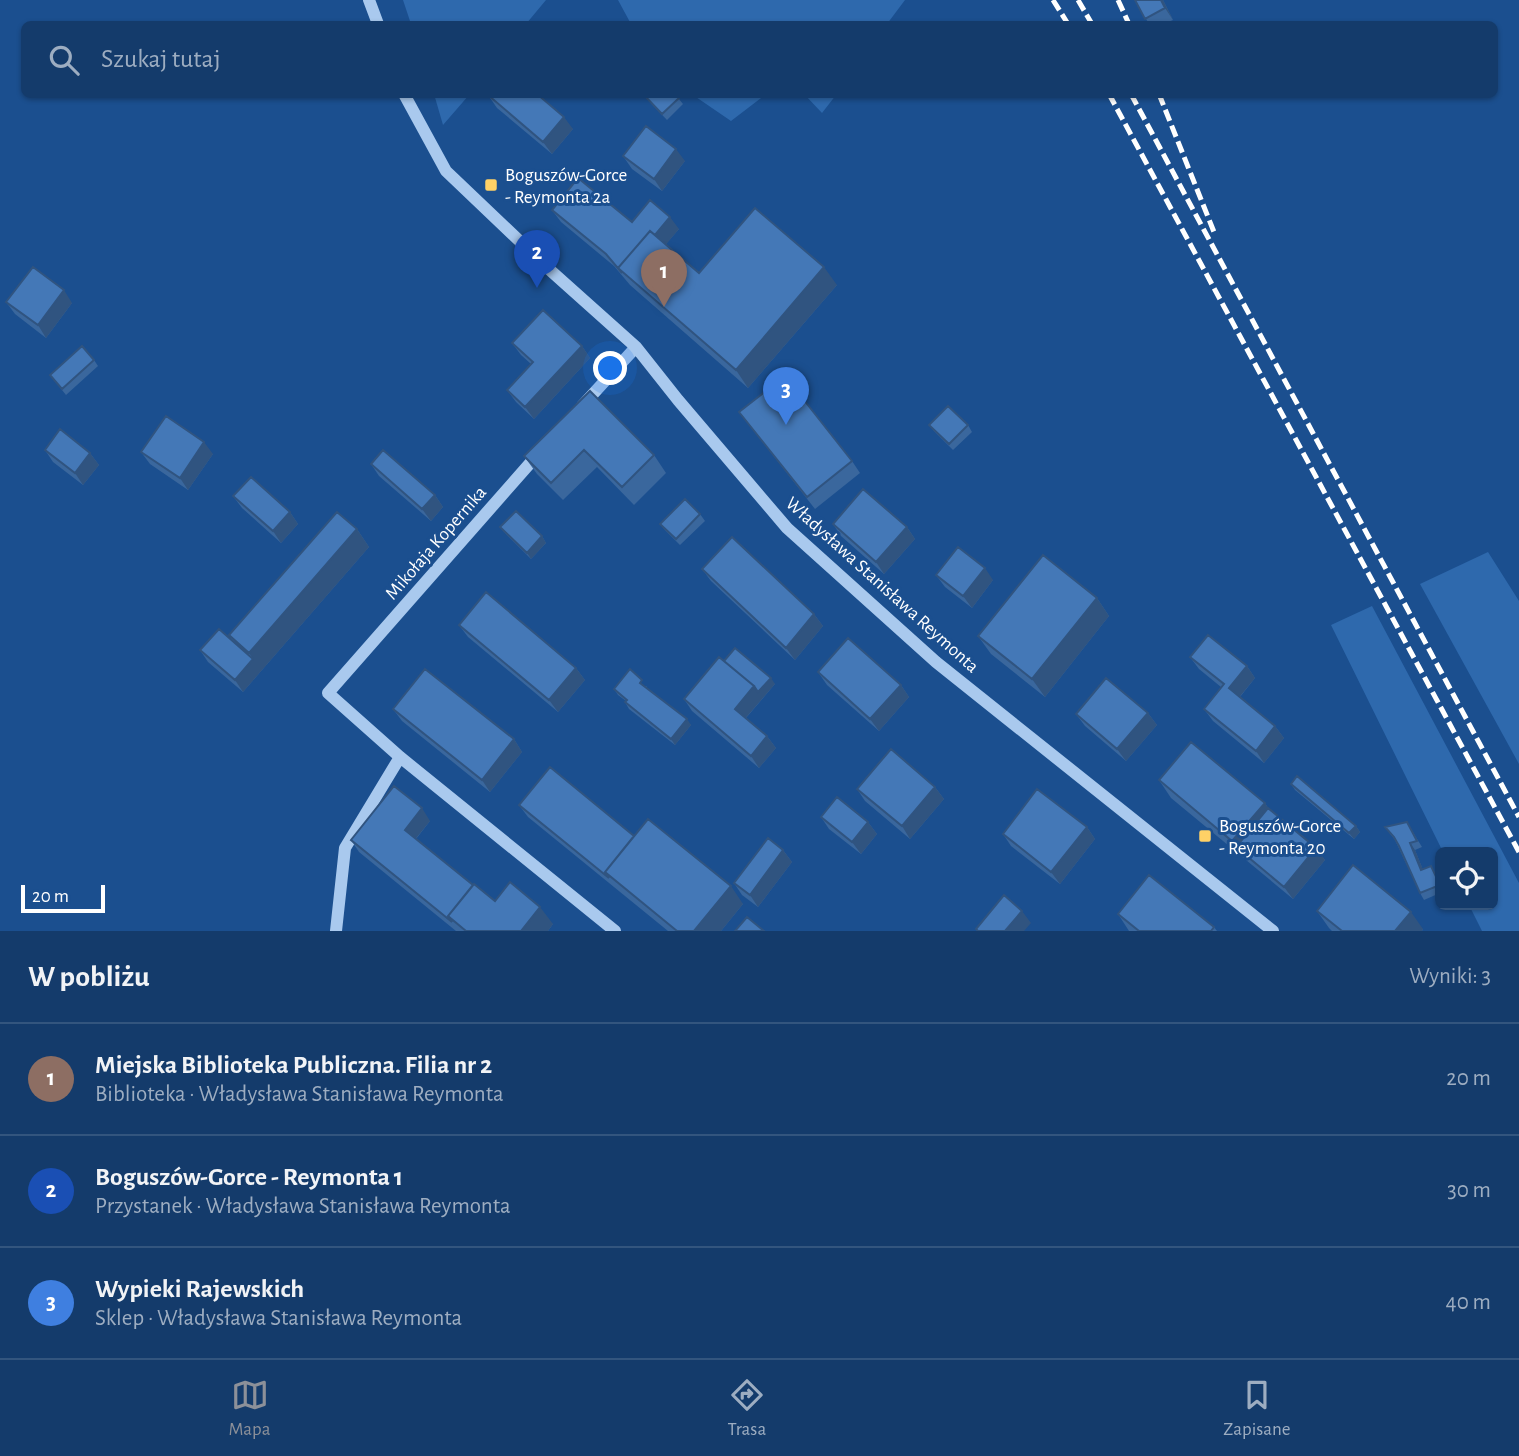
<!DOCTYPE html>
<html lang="pl">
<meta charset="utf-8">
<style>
:root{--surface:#143b6b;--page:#1d4271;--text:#f1f3f6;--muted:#9dadc1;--line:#33557e;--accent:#8c9099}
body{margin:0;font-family:"Alegreya Sans",sans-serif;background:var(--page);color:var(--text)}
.controls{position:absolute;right:21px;bottom:21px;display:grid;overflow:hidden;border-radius:10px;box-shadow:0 2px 5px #0004}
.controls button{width:63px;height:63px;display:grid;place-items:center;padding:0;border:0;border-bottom:2px solid var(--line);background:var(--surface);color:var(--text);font:35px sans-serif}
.scale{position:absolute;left:21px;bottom:18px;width:84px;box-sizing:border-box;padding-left:7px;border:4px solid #fff;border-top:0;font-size:19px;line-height:24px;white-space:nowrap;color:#fff;-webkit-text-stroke:5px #1b4f8f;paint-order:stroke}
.you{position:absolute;left:611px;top:369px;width:24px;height:24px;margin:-18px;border:5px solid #fff;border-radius:50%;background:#1a73e8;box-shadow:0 0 0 10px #1a73e833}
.badge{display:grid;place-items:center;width:46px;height:46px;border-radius:50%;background:var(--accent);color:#fff;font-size:23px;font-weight:700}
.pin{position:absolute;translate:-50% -58px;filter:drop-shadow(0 2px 4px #0008)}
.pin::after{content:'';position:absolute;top:37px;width:24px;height:21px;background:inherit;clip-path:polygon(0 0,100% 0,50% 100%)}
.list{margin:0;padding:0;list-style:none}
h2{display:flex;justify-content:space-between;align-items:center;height:91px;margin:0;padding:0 28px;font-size:30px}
h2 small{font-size:23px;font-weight:400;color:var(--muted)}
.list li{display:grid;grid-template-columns:46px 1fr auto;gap:21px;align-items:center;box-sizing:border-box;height:112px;padding:0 28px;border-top:2px solid var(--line)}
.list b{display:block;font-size:26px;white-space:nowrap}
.list p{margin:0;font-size:23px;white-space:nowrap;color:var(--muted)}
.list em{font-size:23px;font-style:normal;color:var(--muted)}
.icon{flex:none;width:38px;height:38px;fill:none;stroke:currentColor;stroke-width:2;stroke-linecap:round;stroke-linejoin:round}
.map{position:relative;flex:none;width:1519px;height:931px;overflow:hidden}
.search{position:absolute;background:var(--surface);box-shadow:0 2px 5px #0004;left:21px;right:21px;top:21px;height:77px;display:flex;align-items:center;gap:18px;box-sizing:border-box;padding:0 24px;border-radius:10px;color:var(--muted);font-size:26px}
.sheet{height:427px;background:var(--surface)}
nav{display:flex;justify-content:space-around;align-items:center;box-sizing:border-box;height:98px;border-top:2px solid var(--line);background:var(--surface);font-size:19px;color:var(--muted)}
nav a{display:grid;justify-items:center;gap:4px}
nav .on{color:var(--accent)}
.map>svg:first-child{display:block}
.green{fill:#2e69ad}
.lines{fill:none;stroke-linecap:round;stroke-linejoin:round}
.minor{stroke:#a9c9ee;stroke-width:12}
.rail{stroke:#fff;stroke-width:5;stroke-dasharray:12 5;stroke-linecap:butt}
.wall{fill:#3a679d}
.shaded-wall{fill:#305480}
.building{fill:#4478b7;stroke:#305480;stroke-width:2}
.poi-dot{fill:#ffd166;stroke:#1b4f8f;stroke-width:2.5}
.labels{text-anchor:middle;stroke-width:6;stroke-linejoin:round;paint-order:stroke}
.poi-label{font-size:19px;fill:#fff;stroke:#1b4f8f;text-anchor:start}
.street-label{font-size:19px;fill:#fff;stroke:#1b4f8f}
</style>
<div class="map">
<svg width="1519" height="931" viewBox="0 0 1519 931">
<rect width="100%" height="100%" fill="#1b4f8f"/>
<path class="green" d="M403 0H546L526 24H411Z
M618 0H905L887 24H631Z
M434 94H469V95L443 125Z
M693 95H765L731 121Z
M805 95H836L822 113Z
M1488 552 1519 601V764L1420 584Z
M1372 606 1519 883V931H1482L1469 905H1493V852H1443L1331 625Z"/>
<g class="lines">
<path class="minor" d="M369 0 378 24
M404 94 446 171 551 271 636 347 678 400 787 528 936 662 1273 931
M582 406 636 347
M539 453 328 693 400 757 615 931
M336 931 345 848 400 757"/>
<path class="rail" d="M1053 0 1068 24
M1078 0 1092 24
M1118 0 1129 24
M1109 94 1519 852
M1131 94 1519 817
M1159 94 1214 232"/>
</g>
<path class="wall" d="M1135 0H1163L1173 20 1164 24H1149Z
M642 94H675L683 104 667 120Z
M488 95 573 129 552 154 497 108Z
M623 156 685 161 662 191 632 169Z
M552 210 679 229 666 244 699 273 837 285 748 388 630 285 614 266 561 222Z
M6 302 72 303 46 338 15 314Z
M512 343 582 346 590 358 534 419 516 402 507 390 531 364 521 355Z
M94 360 98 366 66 395 50 375Z
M590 391 654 455 666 473 634 505 597 467 563 500 537 474 524 456Z
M739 412 852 461 860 473 815 509Z
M929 425H968L972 432 953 450 934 431Z
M45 450 90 453 99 465 83 485 53 462Z
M141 452 213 454 188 490 150 464Z
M371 464 435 495 443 507 431 521 379 476Z
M233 496 290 512 298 524 281 543 242 508Z
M700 514 705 521 680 545 665 530 660 524Z
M833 524 907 527 915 539 884 574 841 536Z
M500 527 542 536 546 543 531 559 505 533Z
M357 529 369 547 243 692 208 662 200 650 232 640 229 635Z
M702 569 814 614 823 626 795 660 711 581Z
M936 575 993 580 972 608 945 587Z
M1097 598 1109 616 1045 697 991 654 978 636Z
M459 625 576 668 585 680 558 712 468 637Z
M1190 657 1247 666 1255 678 1240 697 1275 726 1284 738 1264 763 1213 721 1204 709 1221 687 1199 669Z
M724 661 775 684 746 718 767 736 776 748 759 768 692 711 684 699Z
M818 672 901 685 909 697 879 731 827 685Z
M647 686 646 687 691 725 675 745 629 709 625 702 626 701 618 695 614 689Z
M393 709 514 739 522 752 490 792 402 721Z
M1148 713 1157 725 1126 761 1085 726 1076 714Z
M1159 780 1265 803 1268 808 1316 848 1325 860 1293 899 1171 798Z
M1291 784 1356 826 1360 832 1354 839 1295 790Z
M935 787 944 799 910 839 865 801 857 789Z
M519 805 634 836 743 904 721 931H668L528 817Z
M821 817 868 822 877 834 861 854 829 829Z
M430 821 416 839 473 885 495 901 553 924 548 931H456L359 852 351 840Z
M1087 827 1095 839 1060 884 1011 846 1003 834Z
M1385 827 1411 829 1422 847 1415 850 1423 870 1436 873 1440 882V893L1424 900 1420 893 1395 840Z
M783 850 792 862 758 907 742 895 734 883Z
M1317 911 1423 929 1422 931H1332L1329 928Z
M1118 914 1214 927 1217 931H1129Z"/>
<path class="shaded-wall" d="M1161 0H1163L1173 20 1165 8Z
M564 117 573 129 552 154 543 142Z
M676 149 685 161 662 191 654 179Z
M670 217 679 229 634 282 623 272Z
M824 267 837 285 748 388 736 370Z
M64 290 72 303 46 338 38 325Z
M582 346 590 358 534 419 525 407Z
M204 442 213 454 188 490 180 478Z
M90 453 99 465 83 485 75 473Z
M435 495 443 507 431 521 422 509Z
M290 512 298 524 281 543 273 531Z
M907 527 915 539 884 574 876 562Z
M357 529 369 547 243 692 235 680 253 659 249 653Z
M542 536 546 543 531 559 527 553Z
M985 568 993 580 972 608 963 596Z
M1097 598 1109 616 1045 697 1032 679Z
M814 614 823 626 795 660 786 648Z
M1247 666 1255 678 1237 700 1229 688Z
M576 668 585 680 558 712 549 700Z
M771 678 775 684 743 721 735 709 754 686Z
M901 685 909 697 879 731 870 719Z
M1148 713 1157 725 1126 761 1117 749Z
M687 719 691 725 675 745 671 739Z
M1275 726 1284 738 1264 763 1256 751Z
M767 736 776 748 759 768 751 756Z
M514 739 522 752 490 792 482 780Z
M935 787 944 799 910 839 902 826Z
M1265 803 1277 821 1236 847 1232 841Z
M422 808 430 821 413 842 405 830Z
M868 822 877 834 861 854 852 842Z
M1356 826 1360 832 1354 839 1349 833Z
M1087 827 1095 839 1060 884 1051 872Z
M1410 843 1415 850 1426 877 1421 870Z
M1316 848 1325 860 1293 899 1284 887Z
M783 850 792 862 758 907 750 895Z
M731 886 743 904 721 931H694Z
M540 907 553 924 548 931H521Z
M1022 911 1031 923 1024 931H1005Z
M1411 912 1423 929 1422 931H1395Z"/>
<path class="building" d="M1135 0H1161L1165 8 1145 19Z
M489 94H537L564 117 543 142 488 95Z
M643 94H675L679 98 662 114Z
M646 126 676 149 654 179 623 156Z
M578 178 632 222 650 200 670 217 655 235 650 231 618 268 622 273 606 254 552 210Z
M755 208 824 267 736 370 618 268 650 231 699 273Z
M33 267 64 290 38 325 6 302Z
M543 310 582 346 525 407 507 390 533 362 512 343Z
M82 346 94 360 62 389 50 375Z
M785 376 852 461 807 497 739 412Z
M590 391 654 455 622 487 584 450 551 483 524 456Z
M948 406 968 425 949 444 929 425Z
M166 416 204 442 180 478 141 452Z
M60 429 90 453 75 473 45 450Z
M383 450 435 495 422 509 371 464Z
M251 477 290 512 273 531 233 496Z
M863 489 907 527 876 562 833 524Z
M685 499 700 514 676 539 660 524Z
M516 511 542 536 527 553 500 527Z
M337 512 357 529 249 653 229 635Z
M732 537 814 614 786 648 702 569Z
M958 547 985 568 963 596 936 575Z
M1043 555 1097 598 1032 679 978 636Z
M486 592 576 668 549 700 459 625Z
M219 629 253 659 235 680 200 650Z
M1208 635 1247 666 1229 688 1275 726 1256 751 1204 709 1224 684 1190 657Z
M848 638 901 685 870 719 818 672Z
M735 648 771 678 758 692 754 686 724 661Z
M719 657 754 686 735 709 767 736 751 756 684 699Z
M425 669 514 739 482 780 393 709Z
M630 669 642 680 640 683 687 719 671 739 625 702 627 700 614 689Z
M1106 678 1148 713 1117 749 1076 714Z
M1191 742 1265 803 1232 841 1159 780Z
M891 749 935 787 902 826 857 789Z
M550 767 634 836 605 872 609 878 519 805Z
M1297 776 1356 826 1349 833 1291 784Z
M394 786 422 808 405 830 473 885 448 916 452 922 351 840Z
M1037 789 1087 827 1051 872 1003 834Z
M837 797 868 822 852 842 821 817Z
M1268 808 1316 848 1284 887 1236 847Z
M648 819 731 886 694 931H677L605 872Z
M1407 822 1417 841 1410 843 1421 870 1431 866 1440 885 1420 893 1399 846 1394 837 1385 827Z
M768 838 783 850 750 895 734 883Z
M1353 865 1411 912 1395 931H1342L1317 911Z
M1149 875 1214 927 1211 931H1139L1118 914Z
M510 882 540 907 521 931H466L448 916 474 884 495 901Z
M1004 895 1022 911 1005 931H978L976 929Z
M747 917 764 931H735Z"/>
<g class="poi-dot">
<rect x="484" y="178" width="14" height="14" rx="3.5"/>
<rect x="1198" y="829" width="14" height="14" rx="3.5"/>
</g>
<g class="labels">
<g class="poi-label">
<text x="505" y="181">Boguszów-Gorce<tspan x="505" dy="22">- Reymonta 2a</tspan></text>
<text x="1219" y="832">Boguszów-Gorce<tspan x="1219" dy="22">- Reymonta 20</tspan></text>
</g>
<g class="street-label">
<text transform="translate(435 542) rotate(-49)" y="7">Mikołaja Kopernika</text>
<text transform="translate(883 584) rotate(42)" y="7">Władysława Stanisława Reymonta</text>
</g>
</g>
</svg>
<div class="controls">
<button><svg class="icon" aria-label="locate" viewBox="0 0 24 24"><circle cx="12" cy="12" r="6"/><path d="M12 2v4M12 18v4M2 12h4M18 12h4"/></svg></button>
</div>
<div class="scale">20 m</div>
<div class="you"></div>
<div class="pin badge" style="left:664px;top:307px;background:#8d6e63">1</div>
<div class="pin badge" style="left:537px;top:288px;background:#1a4fb4">2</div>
<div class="pin badge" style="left:786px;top:425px;background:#3f7fe0">3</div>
<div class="search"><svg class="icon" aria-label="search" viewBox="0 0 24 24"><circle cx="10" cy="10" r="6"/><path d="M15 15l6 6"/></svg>Szukaj tutaj</div>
</div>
<section class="sheet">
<h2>W pobliżu<small>Wyniki: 3</small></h2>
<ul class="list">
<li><span class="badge" style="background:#8d6e63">1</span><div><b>Miejska Biblioteka Publiczna. Filia nr 2</b><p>Biblioteka · Władysława Stanisława Reymonta</p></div><em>20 m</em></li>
<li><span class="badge" style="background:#1a4fb4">2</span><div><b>Boguszów-Gorce - Reymonta 1</b><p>Przystanek · Władysława Stanisława Reymonta</p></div><em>30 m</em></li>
<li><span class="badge" style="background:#3f7fe0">3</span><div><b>Wypieki Rajewskich</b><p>Sklep · Władysława Stanisława Reymonta</p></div><em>40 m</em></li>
</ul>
</section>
<nav>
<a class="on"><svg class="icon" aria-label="map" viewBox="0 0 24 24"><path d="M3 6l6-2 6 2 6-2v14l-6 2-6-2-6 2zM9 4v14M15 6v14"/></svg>Mapa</a>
<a><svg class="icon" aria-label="directions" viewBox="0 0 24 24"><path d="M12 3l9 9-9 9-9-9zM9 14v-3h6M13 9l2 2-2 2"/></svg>Trasa</a>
<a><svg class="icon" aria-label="saved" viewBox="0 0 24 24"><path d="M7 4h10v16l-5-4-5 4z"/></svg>Zapisane</a>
</nav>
